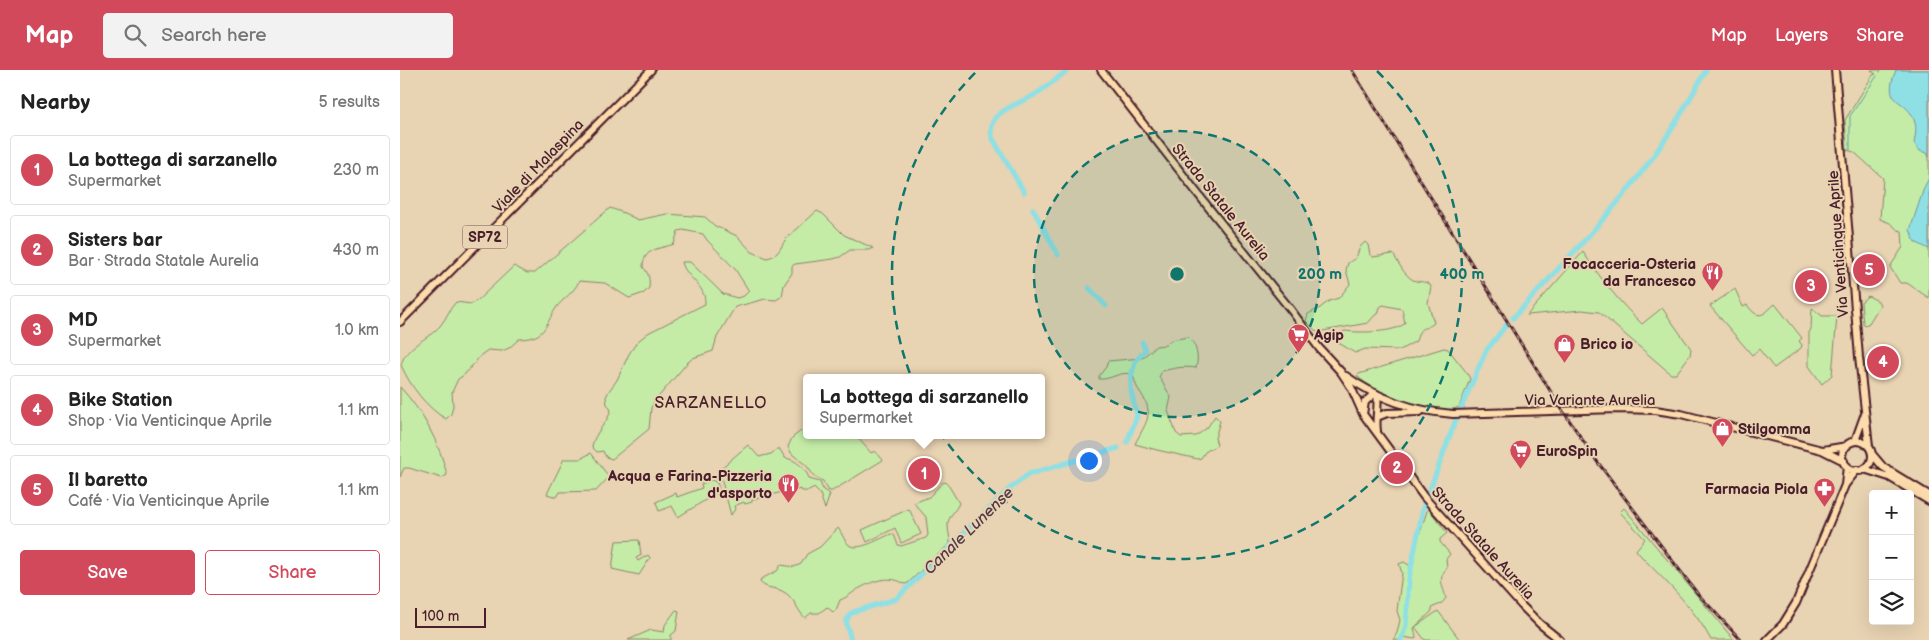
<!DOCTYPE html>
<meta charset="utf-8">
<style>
:root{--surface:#fff;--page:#f2f2f2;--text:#222;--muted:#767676;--line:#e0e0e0;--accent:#d1495b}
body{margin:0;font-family:"Balsamiq Sans",sans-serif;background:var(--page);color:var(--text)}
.controls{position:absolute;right:15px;bottom:15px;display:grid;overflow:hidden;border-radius:5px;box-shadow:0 5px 20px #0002}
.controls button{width:45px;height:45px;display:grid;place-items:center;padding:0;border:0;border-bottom:1px solid var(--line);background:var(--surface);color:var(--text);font:25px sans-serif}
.scale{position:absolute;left:15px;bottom:12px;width:71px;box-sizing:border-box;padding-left:5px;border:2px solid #4a1f2b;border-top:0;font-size:14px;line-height:18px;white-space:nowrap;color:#4a1f2b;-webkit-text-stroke:4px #e8d3b2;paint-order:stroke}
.you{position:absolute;left:688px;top:390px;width:18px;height:18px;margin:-12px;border:4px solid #fff;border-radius:50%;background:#1a73e8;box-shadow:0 0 0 8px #1a73e833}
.badge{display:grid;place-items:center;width:32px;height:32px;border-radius:50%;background:var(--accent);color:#fff;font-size:16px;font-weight:700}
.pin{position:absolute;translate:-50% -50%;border:2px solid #fff;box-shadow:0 1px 5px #0006}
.popup{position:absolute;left:403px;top:304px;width:242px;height:65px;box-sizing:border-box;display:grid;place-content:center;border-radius:5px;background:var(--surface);filter:drop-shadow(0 1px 4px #0005);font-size:16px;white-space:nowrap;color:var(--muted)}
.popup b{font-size:19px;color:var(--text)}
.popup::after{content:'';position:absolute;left:50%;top:100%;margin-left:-10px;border:10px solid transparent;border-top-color:var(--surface)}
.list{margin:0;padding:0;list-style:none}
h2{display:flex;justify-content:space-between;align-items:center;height:65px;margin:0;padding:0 20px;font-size:21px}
h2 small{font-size:16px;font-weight:400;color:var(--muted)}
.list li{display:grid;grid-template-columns:32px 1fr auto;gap:15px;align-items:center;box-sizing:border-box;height:70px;margin:0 10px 10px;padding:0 10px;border:1px solid var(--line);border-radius:5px}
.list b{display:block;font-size:19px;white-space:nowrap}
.list p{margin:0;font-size:16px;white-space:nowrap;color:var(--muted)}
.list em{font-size:16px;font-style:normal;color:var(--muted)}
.actions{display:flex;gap:10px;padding:15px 20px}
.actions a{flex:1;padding:11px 0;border:1px solid var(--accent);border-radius:5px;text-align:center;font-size:18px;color:var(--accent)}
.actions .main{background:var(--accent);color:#fff}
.icon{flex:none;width:28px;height:28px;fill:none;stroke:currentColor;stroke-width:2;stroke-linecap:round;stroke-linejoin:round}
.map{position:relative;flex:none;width:1529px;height:570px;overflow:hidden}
header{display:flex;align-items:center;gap:30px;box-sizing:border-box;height:70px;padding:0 25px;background:var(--accent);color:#fff}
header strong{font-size:24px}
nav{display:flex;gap:28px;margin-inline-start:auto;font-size:18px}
.search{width:350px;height:45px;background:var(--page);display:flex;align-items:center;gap:12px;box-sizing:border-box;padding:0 18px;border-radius:5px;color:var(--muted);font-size:19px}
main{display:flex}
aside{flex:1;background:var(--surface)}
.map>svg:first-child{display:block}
.green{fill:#c4eca7;stroke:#878669}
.water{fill:#8fe0e5;stroke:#73939b}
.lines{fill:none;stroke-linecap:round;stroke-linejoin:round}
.stream{stroke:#73939b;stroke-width:1}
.canal{stroke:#8fe0e5;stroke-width:5}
.major-casing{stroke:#4a1f2b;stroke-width:10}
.major{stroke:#fcdcac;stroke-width:6}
.rail-casing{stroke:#4a1f2b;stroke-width:3}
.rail{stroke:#e8d3b2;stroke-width:1;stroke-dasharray:4;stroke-linecap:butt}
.ring{fill:none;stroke:#0f766e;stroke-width:2.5;stroke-dasharray:9 6}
.labels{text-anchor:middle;stroke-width:4;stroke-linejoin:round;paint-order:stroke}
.shield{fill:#e8d3b2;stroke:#795554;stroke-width:1}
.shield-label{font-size:14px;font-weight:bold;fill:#4a1f2b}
.street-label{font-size:15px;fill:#4a1f2b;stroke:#e8d3b2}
.poi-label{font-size:15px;font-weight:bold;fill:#4a1f2b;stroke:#e8d3b2;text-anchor:start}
.neighbourhood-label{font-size:16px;letter-spacing:1px;fill:#4a1f2b;stroke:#e8d3b2}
.water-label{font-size:16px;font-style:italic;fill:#543c47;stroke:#e8d3b2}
.centre{fill:#0f766e;stroke:#e8d3b2;stroke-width:2.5}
.ring-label{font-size:15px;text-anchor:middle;font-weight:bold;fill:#0f766e;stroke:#e8d3b2;stroke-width:4;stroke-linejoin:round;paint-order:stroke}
</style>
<header>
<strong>Map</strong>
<div class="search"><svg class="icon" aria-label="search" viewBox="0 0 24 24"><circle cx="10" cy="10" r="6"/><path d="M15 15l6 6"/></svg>Search here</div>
<nav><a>Map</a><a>Layers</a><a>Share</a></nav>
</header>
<main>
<aside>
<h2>Nearby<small>5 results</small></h2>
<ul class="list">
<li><span class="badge">1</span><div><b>La bottega di sarzanello</b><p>Supermarket</p></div><em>230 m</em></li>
<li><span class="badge">2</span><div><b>Sisters bar</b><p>Bar · Strada Statale Aurelia</p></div><em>430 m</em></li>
<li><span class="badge">3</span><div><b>MD</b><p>Supermarket</p></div><em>1.0 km</em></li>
<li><span class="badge">4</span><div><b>Bike Station</b><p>Shop · Via Venticinque Aprile</p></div><em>1.1 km</em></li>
<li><span class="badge">5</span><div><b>Il baretto</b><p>Café · Via Venticinque Aprile</p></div><em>1.1 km</em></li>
</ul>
<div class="actions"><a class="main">Save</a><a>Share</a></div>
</aside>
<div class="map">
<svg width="1529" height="570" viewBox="0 0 1529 570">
<rect width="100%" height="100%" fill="#e8d3b2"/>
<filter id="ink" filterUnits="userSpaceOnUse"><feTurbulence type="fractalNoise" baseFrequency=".02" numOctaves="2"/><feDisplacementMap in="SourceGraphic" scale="10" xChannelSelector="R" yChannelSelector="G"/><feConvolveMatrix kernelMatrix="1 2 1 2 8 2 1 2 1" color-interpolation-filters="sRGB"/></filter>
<g filter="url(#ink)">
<path class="green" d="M1471 0H1529V228L1507 213H1500L1490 197 1503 177 1502 161 1498 160 1490 153 1480 149 1483 108 1454 82 1447 80 1445 50 1473 5 1476 4Z
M210 138 224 143 238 150 267 144 305 147 315 156 337 166 352 182 367 188 374 186 379 181 386 169 417 141 423 144 444 165 473 178 468 180H450L440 187 433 189 395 194 392 196V203L384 215 382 226 376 230 365 229 335 237 317 267 313 281 293 288 287 293 254 332 251 338 249 359 212 389 206 387 203 381 197 382 192 377C194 363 207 354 211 340L207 334 206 327 209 321 217 310 229 284 237 272 248 263 305 234C306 214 286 209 282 192H290L323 224 337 228 344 226 349 221 335 199 307 170 303 164 283 160 278 161 274 174C260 179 243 178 243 197 249 204 250 209 249 218L244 223 229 228 205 213 179 211C174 223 163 228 156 238 144 256 147 268 119 269L109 278 102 281 88 280 82 284 64 305 58 309 52 322 53 336 51 344 46 349C27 338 10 316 1 295 6 275 28 270 40 256 47 248 49 239 56 232L71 234 78 230 114 196 127 203H135Z
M965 172 968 175 970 185 973 187 993 184C998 192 1004 205 1013 210 1019 213 1026 210 1031 216L1028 233 1034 253C1021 263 1022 252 1016 271L1000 280 965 279 955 283 939 273 937 267 942 262 945 261C959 263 996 263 1005 253L1002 239 983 235 980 237 978 244 975 245 968 253 917 262 906 251 908 244 920 238 929 231 939 228 950 214 946 200 948 193 956 188 960 177Z
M1183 182C1200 208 1219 232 1242 254L1262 238 1291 279 1290 285 1276 304H1271L1199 242 1182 240 1127 245Z
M1335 219 1343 237 1347 235C1359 251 1363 245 1375 234L1402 268 1399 271 1402 275 1401 278 1374 298 1359 279 1352 285 1310 236Z
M1468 226 1478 231 1480 235 1469 253 1465 255 1463 253 1461 232Z
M1412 238 1422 246H1437L1432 305 1422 314 1409 296V263L1411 259Z
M788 267C797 274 799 288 796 298 783 296 775 298 762 301L759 307 771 327 768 341 776 363 781 367 796 366 807 358 815 346 820 351 815 368 817 375 805 382 801 388 798 389 757 380 735 374C747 350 756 344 738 319 735 314 735 309 732 304 718 301 712 310 699 309V306L706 297 708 291 742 288 756 276 766 275 771 270Z
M1044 278 1048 279 1067 303 1070 309 1059 337C1038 348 973 322 957 306L959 304Z
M0 317C23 342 39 372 47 405L42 408 9 398H4L0 407Z
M406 357V365H458L457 367 471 383 475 381 483 390 432 421H429L423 411 415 407 406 395 392 384 388 377 392 368Z
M348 375 359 387 371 384 379 378 385 388C395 389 407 399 409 409L420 412 423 420 430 424 425 439 420 424 414 418 409 421H402L401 419 383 423 382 422 352 430V432L345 434 344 432 334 436 335 439 331 445 319 400Z
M191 383 209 407 196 421 160 422 157 427 147 424 164 389H180Z
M312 410 317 413 320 421 278 447 272 436 259 441 256 432 276 423 277 427 302 418 301 414Z
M544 412 547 413 559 433C556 441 547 447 548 456 548 462 550 466 550 473L508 513 505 514C490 505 475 510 460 518 452 522 450 526 440 530L436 540 433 542 427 537 419 543H411L405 548C396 539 395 527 382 521 374 517 366 519 360 512L361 509 377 501 381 495 394 497 401 494 407 484 420 477 438 458C442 463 444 471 449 475 458 482 481 468 491 464L494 465 498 475 501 476 526 468 528 465 526 447 514 433 529 427 541 414Z
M1028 438 1047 463 1040 469V472L1050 484 1046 489 1047 498C1037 509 1043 516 1046 528L1041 534 1033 537 1031 542 1014 558 1016 567 1015 569 1003 567 1000 570H993L997 563 1000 550 997 541 1002 503 999 494 1004 492 1012 497 1019 466Z
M1224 438 1334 570H1311C1294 537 1266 512 1241 486L1236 480 1245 469 1220 442Z
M509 439 521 464 501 473 495 458 467 472 462 460Z
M239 470 241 485 236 488 238 491 248 485 250 488 239 505 212 499 216 471Z
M276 540 279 541 276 561 271 565V570H228L251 560 264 562 265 555Z
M1038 541 1060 570H1025L1015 557Z"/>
<path class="water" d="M1496 0H1529V87L1527 83 1520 81 1514 73C1515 67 1517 59 1515 53 1509 27 1480 37 1496 0Z
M1529 108V179L1515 172 1510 160 1524 118Z"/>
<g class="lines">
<path class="stream" d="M1480 2 1481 0
M1450 80V46L1477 6"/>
<path class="canal" d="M624 122 593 69C583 41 619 35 636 24 647 17 657 8 668 0
M633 139 658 185
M689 218 706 236
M1113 248C1156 201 1202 154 1241 103 1266 71 1287 35 1306 0
M727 372 737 346 731 321V307L735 292 745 280 742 272
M451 570 446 552 450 544 456 541 496 529 608 420 629 404 718 378
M1001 570 1006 556 1009 508 1023 438 1055 352 1086 281 1107 254"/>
<defs>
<path id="major" d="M701 0 809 138 891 240 919 278 941 302 951 317 963 344 1024 427 1122 536 1140 554 1160 570
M1435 0 1459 287 1469 376
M0 252 251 0
M946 306C978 329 1014 341 1053 344L1218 339 1255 340 1281 344 1422 380 1444 391
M963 344 965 332 975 323
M977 347 987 343 1020 342
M977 361C975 348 979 337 977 324
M1455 371 1464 346
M1442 386a15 15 0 1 1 30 0a15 15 0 1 1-30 0Z
M1423 380 1447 376
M1472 384 1483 397 1529 425
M1464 399 1489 407 1529 431
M1445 415 1447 396
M1367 570 1383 554 1396 533 1445 415 1457 400"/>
</defs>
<use href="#major" class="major-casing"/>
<use href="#major" class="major"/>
<defs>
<path id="rail" d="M952 0 1159 335 1196 390 1297 523 1341 570"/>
</defs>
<use href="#rail" class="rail-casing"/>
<use href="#rail" class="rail"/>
</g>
</g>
<circle cx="777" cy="204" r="143" fill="#0f766e" fill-opacity=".12"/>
<g class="ring">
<circle cx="777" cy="204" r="143"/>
<path d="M977 1A285 285 0 1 1 577 1"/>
</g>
<defs>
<symbol id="restaurant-pin" viewBox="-11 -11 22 30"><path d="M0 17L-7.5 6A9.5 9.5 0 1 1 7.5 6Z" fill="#d1495b" stroke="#e8d3b2"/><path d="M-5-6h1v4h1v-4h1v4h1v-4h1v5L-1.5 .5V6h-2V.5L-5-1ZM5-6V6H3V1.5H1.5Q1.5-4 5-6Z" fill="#fff"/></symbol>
<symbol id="supermarket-pin" viewBox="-11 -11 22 30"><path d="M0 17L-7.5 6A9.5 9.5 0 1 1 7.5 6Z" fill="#d1495b" stroke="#e8d3b2"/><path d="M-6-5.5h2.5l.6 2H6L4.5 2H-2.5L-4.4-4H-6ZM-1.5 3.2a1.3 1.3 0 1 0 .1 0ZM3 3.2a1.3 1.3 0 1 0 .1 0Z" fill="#fff"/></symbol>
<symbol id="shop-pin" viewBox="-11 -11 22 30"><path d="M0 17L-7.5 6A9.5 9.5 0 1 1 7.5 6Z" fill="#d1495b" stroke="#e8d3b2"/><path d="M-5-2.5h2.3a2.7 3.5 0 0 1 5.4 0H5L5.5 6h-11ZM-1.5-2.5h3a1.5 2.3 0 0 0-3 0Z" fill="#fff"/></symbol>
<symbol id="pharmacy-pin" viewBox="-11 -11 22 30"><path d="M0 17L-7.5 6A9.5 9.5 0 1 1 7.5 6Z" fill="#d1495b" stroke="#e8d3b2"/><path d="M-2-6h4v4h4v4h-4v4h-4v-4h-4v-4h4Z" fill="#fff"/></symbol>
</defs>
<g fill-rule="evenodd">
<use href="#restaurant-pin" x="1300" y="190" width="25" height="34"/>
<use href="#supermarket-pin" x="886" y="252" width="25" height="34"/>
<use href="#shop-pin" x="1152" y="262" width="25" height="34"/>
<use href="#shop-pin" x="1310" y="346" width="25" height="34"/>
<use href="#supermarket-pin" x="1108" y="368" width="25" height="34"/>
<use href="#restaurant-pin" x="376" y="402" width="25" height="34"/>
<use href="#pharmacy-pin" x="1412" y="406" width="25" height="34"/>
</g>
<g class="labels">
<rect class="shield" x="62.5" y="155.5" width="45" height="23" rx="4"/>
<g class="shield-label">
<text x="85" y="172">SP72</text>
</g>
<g class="street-label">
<text transform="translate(138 96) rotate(-46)" y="5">Viale di Malaspina</text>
<text transform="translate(821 132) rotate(51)" y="5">Strada Statale Aurelia</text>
<text transform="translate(1438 174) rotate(-94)" y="5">Via Venticinque Aprile</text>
<text x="1190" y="335">Via Variante Aurelia</text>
<text transform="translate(1083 473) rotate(48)" y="5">Strada Statale Aurelia</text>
</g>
<g class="poi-label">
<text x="1296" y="199" text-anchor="end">Focacceria-Osteria<tspan x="1296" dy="17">da Francesco</tspan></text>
<text x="914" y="270">Agip</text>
<text x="1180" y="279">Brico io</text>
<text x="1338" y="364">Stilgomma</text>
<text x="1136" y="386">EuroSpin</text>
<text x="372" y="411" text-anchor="end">Acqua e Farina-Pizzeria<tspan x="372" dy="17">d'asporto</tspan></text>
<text x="1408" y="424" text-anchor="end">Farmacia Piola</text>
</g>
<g class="neighbourhood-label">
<text x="311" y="338">SARZANELLO</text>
</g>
<g class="water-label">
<text transform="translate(568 460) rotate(-44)" y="6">Canale Lunense</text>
</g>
</g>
<circle cx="777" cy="204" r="8" class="centre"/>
<g class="ring-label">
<text x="920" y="209">200 m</text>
<text x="1062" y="209">400 m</text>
</g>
</svg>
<div class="controls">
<button>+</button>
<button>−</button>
<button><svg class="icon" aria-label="layers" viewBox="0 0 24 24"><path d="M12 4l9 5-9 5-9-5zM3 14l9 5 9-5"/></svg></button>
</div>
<div class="scale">100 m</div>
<div class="you"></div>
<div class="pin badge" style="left:524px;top:404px">1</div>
<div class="popup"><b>La bottega di sarzanello</b>Supermarket</div>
<div class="pin badge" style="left:997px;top:398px">2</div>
<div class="pin badge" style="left:1411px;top:216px">3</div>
<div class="pin badge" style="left:1483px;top:292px">4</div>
<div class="pin badge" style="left:1469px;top:200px">5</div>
</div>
</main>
